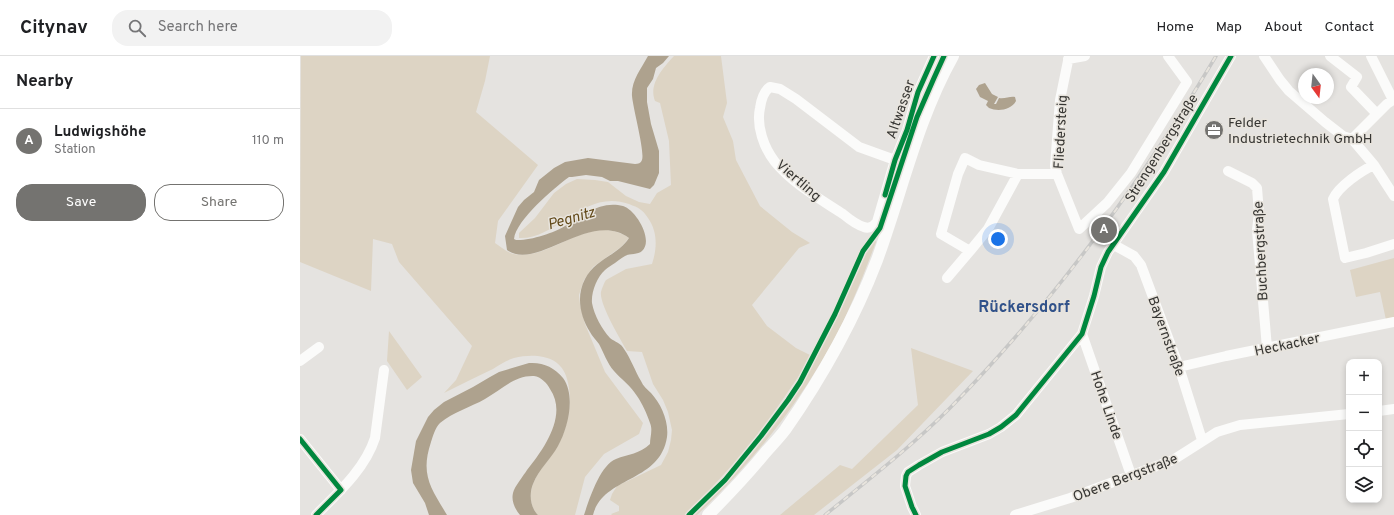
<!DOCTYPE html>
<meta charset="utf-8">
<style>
:root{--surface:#fff;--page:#f2f2f2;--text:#202124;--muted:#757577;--line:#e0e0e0;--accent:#747370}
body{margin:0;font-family:Overpass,sans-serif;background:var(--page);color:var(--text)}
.controls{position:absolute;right:12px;bottom:12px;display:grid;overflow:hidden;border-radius:8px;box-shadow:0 2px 6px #0003}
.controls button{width:36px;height:36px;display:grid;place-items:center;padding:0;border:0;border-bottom:1px solid var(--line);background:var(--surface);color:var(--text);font:20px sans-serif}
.compass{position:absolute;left:998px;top:12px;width:36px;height:36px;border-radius:50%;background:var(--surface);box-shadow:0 2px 6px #0003;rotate:165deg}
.you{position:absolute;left:698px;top:183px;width:14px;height:14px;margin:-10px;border:3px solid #fff;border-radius:50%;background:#1a73e8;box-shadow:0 0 0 6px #1a73e833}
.badge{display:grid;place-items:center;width:26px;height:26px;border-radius:50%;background:var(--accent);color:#fff;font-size:13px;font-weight:700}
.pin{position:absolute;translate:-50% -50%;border:2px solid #fff;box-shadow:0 1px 4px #0006}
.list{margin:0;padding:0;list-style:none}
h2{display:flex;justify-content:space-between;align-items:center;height:52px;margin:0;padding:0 16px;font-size:17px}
h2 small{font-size:13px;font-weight:400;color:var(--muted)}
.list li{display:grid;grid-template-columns:26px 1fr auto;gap:12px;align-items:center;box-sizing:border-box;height:64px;padding:0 16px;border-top:1px solid var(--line)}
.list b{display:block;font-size:15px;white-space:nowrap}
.list p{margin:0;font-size:13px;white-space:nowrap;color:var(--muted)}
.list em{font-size:13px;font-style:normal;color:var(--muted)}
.actions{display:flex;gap:8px;padding:12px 16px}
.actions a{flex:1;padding:9px 0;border:1px solid var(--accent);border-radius:16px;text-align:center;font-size:14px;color:var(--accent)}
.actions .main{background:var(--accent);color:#fff}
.icon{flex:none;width:22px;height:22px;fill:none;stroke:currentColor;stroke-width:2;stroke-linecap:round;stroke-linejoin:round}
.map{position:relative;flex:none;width:1094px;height:459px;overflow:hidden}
header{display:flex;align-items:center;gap:24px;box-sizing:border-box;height:56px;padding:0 20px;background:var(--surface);border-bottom:1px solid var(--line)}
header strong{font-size:19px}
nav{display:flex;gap:22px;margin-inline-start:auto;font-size:14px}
.search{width:280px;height:36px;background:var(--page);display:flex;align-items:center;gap:10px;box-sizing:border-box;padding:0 14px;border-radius:16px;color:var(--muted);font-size:15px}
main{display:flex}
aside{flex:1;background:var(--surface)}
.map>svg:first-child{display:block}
.green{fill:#ddd4c4}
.water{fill:#aea28e}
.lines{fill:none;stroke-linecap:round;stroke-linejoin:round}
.minor{stroke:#fbfbfa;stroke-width:10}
.major{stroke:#fbfbfa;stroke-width:12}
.rail-casing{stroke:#c7c7c6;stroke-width:3.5}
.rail{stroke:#e8e4dd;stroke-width:2;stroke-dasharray:6;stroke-linecap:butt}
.cycleway-casing{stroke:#e8e4dd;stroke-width:8}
.cycleway{stroke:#00873e;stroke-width:5}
.labels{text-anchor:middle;stroke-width:3;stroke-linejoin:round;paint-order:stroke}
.street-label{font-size:14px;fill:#373633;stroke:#e8e4dd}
.poi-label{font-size:14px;fill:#373633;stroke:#e8e4dd;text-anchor:start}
.water-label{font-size:15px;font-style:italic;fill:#624919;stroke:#e8e4dd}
.quarter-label{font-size:16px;font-weight:bold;fill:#31528a;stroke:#e8e4dd}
</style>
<header>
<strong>Citynav</strong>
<div class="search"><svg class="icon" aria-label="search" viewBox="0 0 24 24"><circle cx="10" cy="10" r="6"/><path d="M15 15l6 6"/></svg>Search here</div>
<nav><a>Home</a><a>Map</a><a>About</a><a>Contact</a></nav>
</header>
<main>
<aside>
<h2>Nearby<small></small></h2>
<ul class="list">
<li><span class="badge">A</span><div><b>Ludwigshöhe</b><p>Station</p></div><em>110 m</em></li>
</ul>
<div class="actions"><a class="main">Save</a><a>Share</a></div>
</aside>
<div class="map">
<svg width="1094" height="459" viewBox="0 0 1094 459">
<rect width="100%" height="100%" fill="#e5e3e0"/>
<path class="green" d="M1 0H190L185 25 176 56 238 109 198 165 195 187C201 191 208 197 214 198 251 206 289 155 329 182L321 191 293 211 284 224 279 239 280 248 285 268 305 316 343 367 339 378 304 398 285 421 275 459H238C230 451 229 439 233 428 240 410 257 397 264 376 270 359 272 340 267 323 261 299 235 297 214 302 207 304 199 309 193 313 176 321 160 329 144 337L156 324 172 290 99 206 92 188 73 183 71 235 0 206Z
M374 0H421L427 47 423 61 433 85 436 104 460 150 492 176 510 187 499 192 452 249 467 270 496 292 510 299 503 314 454 385 387 459H312L311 458 319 455V450L310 444 312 438 317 430 361 409 368 396 371 384 372 374 368 356 363 344 353 328 342 296 327 295C321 284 299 248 301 236 302 232 304 227 306 224L326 213 352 208C357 193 358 176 348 162 342 153 339 152 329 148 284 132 257 184 219 182V177L235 162 254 137 266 128 277 123 295 124 308 126 326 140 339 146 350 148 357 137 371 129 369 85 360 47 355 45C348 28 364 11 374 0Z
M574 182 576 186C563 220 549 257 531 289 496 352 450 409 397 459H392C419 432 446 404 469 373 491 345 508 314 525 283 531 270 538 257 544 245 553 223 560 201 574 182Z
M1094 202V262L1086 264 1080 236 1056 241 1050 214Z
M89 275 122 321 107 334 87 305Z
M611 292 673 315 597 394 514 459H480L540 409 552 413 618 349Z"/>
<path class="water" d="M348 0H369L363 7 356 12 353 23 347 32V46L351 68 359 95V117L354 129 350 133 318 125H310L302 121 286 119 272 121H269C254 132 216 164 214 183L216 184C229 185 254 177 265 170 283 159 301 144 323 150 336 154 354 184 342 195 338 199 330 197 325 200 321 202 318 205 315 207 312 209 308 211 305 214 297 221 291 236 292 247 294 259 302 273 310 282 315 286 321 287 324 293 331 303 335 315 341 325 343 330 347 333 351 337 361 348 369 365 367 381 360 427 303 420 293 459H284C289 444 300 409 316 403 328 398 340 398 350 388 350 381 353 374 350 367 347 358 342 347 337 340 331 330 321 323 314 315 307 307 304 297 299 288 296 284 292 280 290 276 280 260 276 240 285 223 295 203 317 200 329 182 290 153 237 216 207 194L205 180 218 151 224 144 234 136 239 124 254 112 265 106 288 102 335 108C338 108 341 107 342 104 345 96 333 52 332 40 331 25 341 13 348 0Z
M685 27 692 38 698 41 694 48H696L699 42C705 43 710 40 715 41L716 45C711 54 698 56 689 52L686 49 688 45 680 41 676 33 679 29Z
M229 307C243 306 254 311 263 322 276 340 268 372 258 390 251 403 239 413 233 428 229 438 230 451 238 459H220C215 453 211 445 213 437 214 431 224 419 227 414 244 393 268 359 250 333 247 327 241 321 234 320 215 319 201 334 185 343 171 351 153 356 140 367 135 372 133 380 131 386 120 419 131 432 147 459H129L125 447 113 427 111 414 116 385 128 361 134 354 144 346 173 331 190 321 199 316Z"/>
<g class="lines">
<path class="minor" d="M769 0 760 44 755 110 757 118 779 173 807 147 831 117 887 26 868 0
M964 0 980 24 989 35 1025 66 1043 80 1052 83 1074 109 1094 140
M1030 0 1057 21 1051 31 1077 58
M1071 0 1093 44
M768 3 785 0
M1052 83 1087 48 1094 43
M595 104 559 91 496 43 480 33 470 31C464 35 461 45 460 52 456 70 464 92 475 106 493 128 520 143 543 158 549 163 557 169 564 171 569 173 574 170 577 166L595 104 607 74 618 36 634 0
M1074 109C1061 115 1039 130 1033 143L1045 202 1066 197 1094 188
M928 115 952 127 957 132 959 157 957 174 967 292
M718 118 688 173 670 195 641 178 658 118 665 102 679 109 718 118H757
M814 189 834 200 841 209 879 311 902 384
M647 222 670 195
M782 278 831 419
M0 305 19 291
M879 311 926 300 1094 266
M1079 355 1094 353
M0 383 41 434
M16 459C38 437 65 413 75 382L84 314
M616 459 612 451 605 430 606 420 608 416 619 409 642 396 689 378 701 371 716 359 782 278 794 240 801 211 808 196 864 116 931 0
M715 459 770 442 873 404 917 376 940 369 1049 358"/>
<path class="major" d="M408 459C428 439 447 419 465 397 472 389 479 382 485 374 522 321 554 264 577 204 602 136 617 64 653 0"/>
<defs>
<path id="rail" d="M525 459C567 425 612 390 650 352 755 245 840 128 916 0"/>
</defs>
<use href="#rail" class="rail-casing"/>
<use href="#rail" class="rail"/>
<defs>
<path id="cycleway" d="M585 139 595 104 607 74 618 36 634 0
M0 383 41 434 16 459
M389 459 425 424 461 380 488 344 500 326 535 258 563 195 580 172 617 61 634 22 644 0
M616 459 612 451 605 430 606 420 608 416 619 409 642 396 689 378 701 371 716 359 782 278 794 240 801 211 808 196 864 116 931 0"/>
</defs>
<use href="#cycleway" class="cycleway-casing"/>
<use href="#cycleway" class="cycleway"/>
</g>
<defs>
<symbol id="office-disc" viewBox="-11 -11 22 22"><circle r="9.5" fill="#747370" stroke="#e8e4dd"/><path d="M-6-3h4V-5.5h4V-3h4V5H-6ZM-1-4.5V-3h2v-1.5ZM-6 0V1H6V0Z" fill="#fff"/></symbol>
</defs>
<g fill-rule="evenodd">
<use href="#office-disc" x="903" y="63" width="22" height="22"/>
</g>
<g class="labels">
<g class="street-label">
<text transform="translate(600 53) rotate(-71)" y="5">Altwasser</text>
<text transform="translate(760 76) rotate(-87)" y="5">Fliedersteig</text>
<text transform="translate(861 92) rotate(-58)" y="5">Strengenbergstraße</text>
<text transform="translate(499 124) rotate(41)" y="5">Viertling</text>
<text transform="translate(960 195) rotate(-93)" y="5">Buchbergstraße</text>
<text transform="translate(867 280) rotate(70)" y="5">Bayernstraße</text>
<text transform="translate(987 288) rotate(-12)" y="5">Heckacker</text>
<text transform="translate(807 349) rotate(71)" y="5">Hohe Linde</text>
<text transform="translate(825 421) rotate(-21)" y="5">Obere Bergstraße</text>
</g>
<g class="poi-label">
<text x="928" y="71">Felder<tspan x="928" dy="16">Industrietechnik GmbH</tspan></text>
</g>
<g class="water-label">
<text transform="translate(271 162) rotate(-16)" y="5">Pegnitz</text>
</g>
<g class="quarter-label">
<text x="724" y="256">Rückersdorf</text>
</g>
</g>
</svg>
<div class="controls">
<button>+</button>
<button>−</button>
<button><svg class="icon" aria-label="locate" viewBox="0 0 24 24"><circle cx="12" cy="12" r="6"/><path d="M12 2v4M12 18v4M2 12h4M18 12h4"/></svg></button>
<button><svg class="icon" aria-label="layers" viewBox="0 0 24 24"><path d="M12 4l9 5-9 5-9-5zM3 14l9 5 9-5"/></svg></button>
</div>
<svg class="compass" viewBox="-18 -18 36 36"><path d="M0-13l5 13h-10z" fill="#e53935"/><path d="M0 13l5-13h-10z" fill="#757577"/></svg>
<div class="you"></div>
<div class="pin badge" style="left:804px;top:174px">A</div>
</div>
</main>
